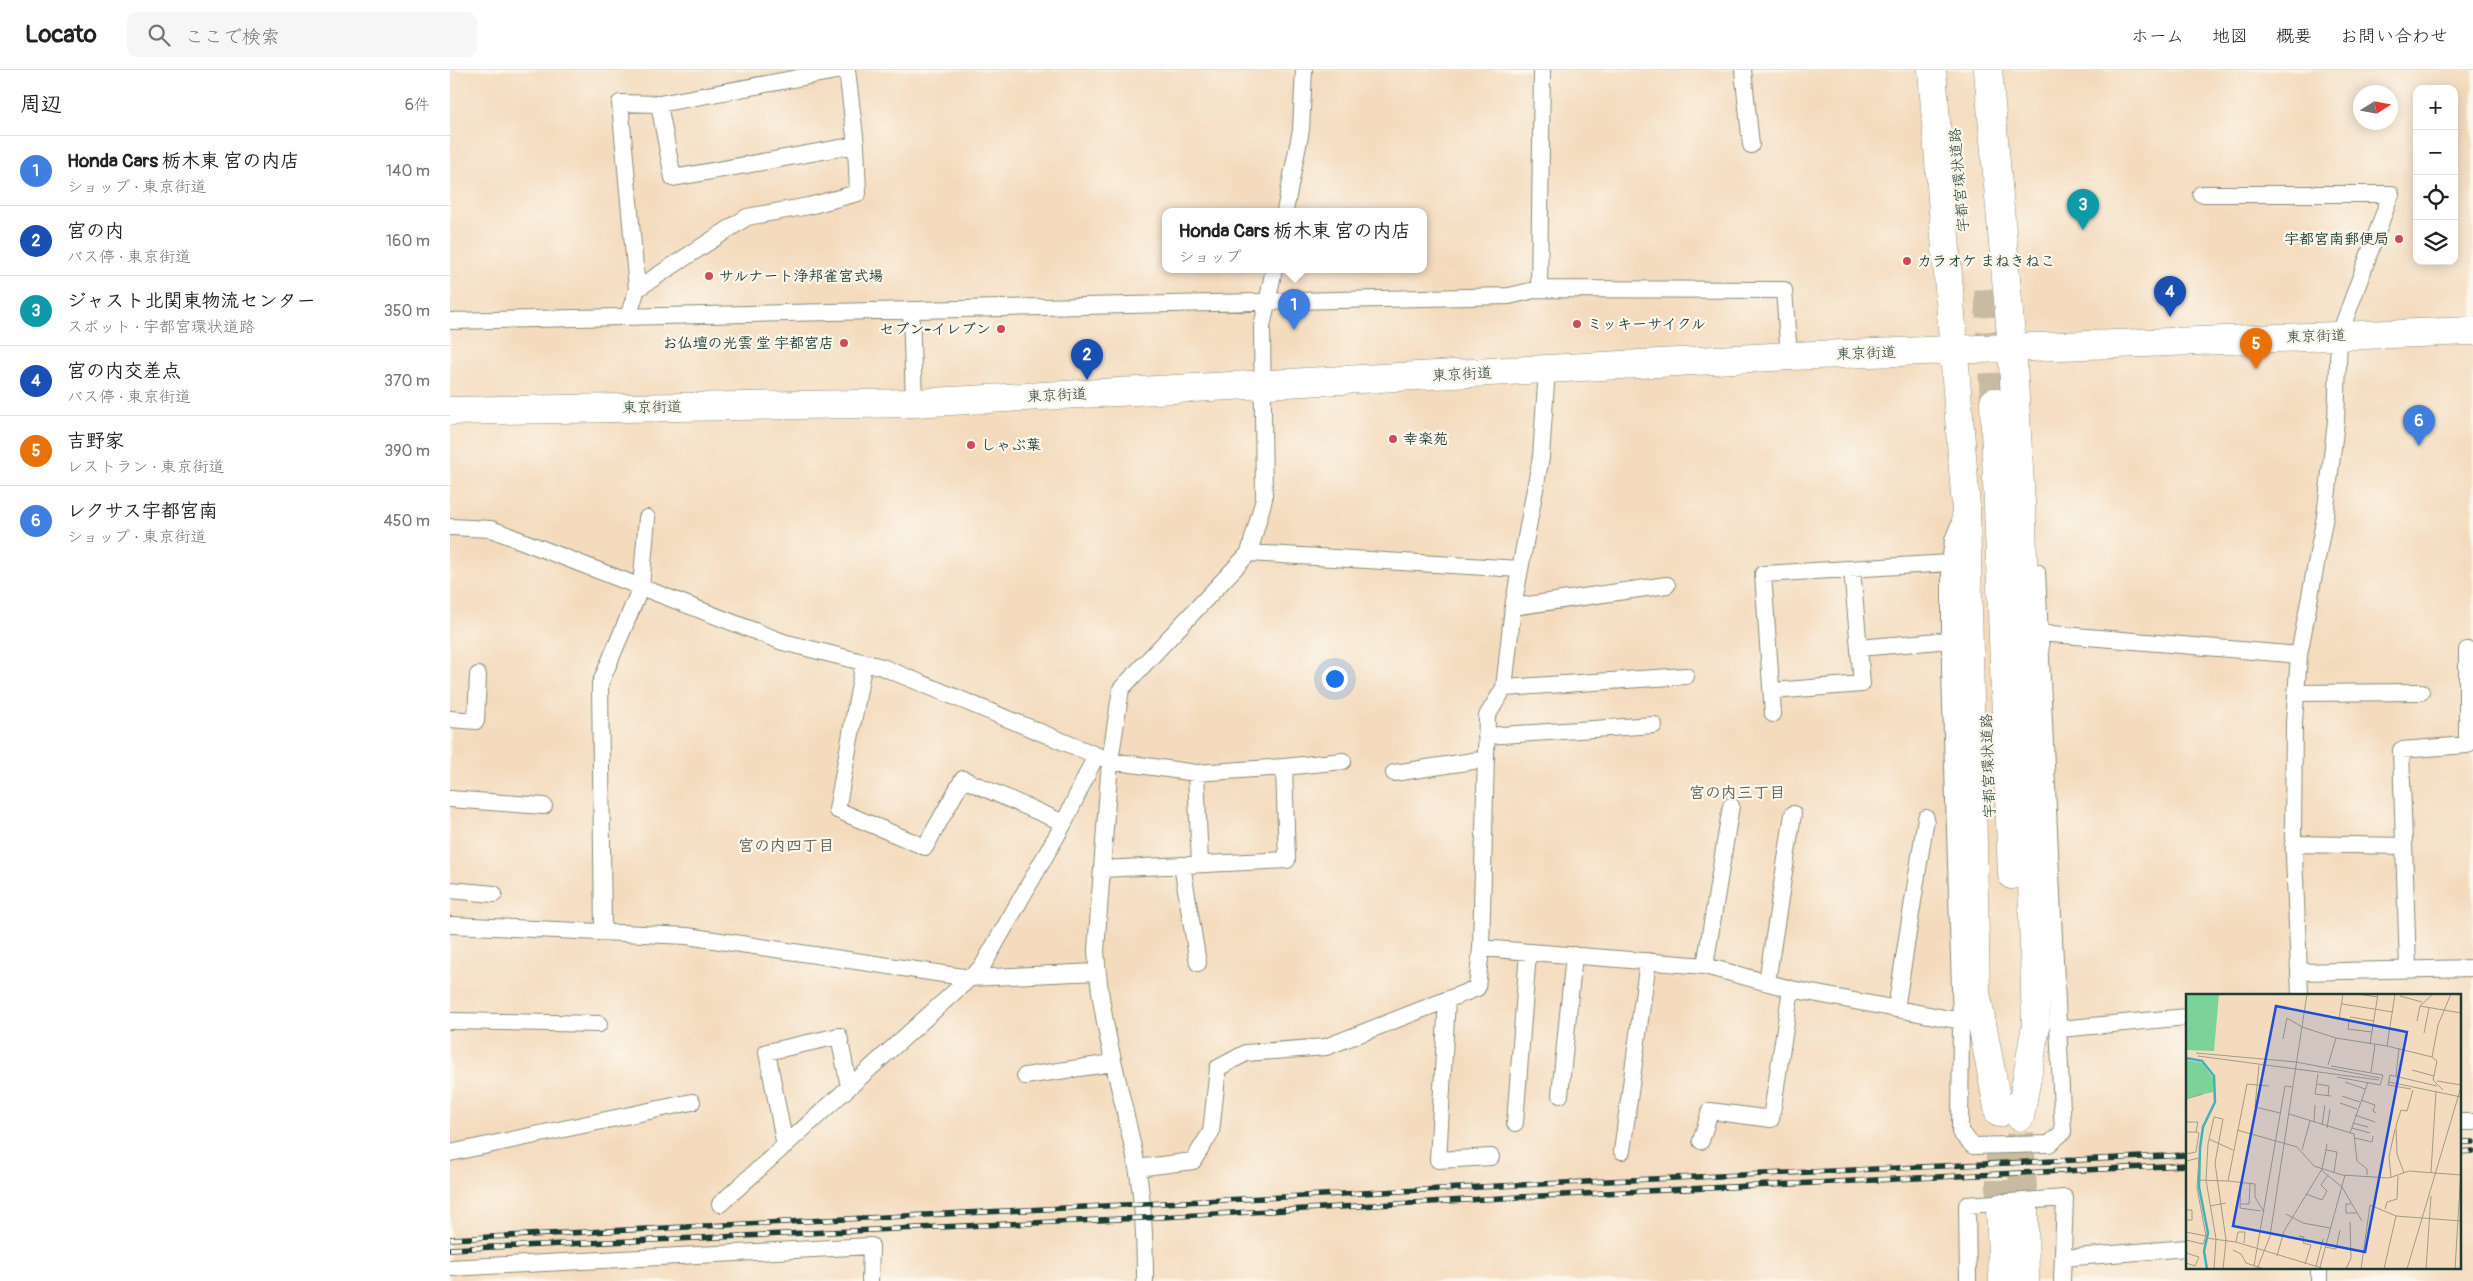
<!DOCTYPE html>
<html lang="ja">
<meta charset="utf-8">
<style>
:root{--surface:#fff;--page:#f6f6f6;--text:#222;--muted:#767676;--line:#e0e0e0;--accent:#0b8043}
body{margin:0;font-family:Pangolin,"Klee One",sans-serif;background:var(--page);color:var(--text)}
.controls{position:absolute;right:15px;top:15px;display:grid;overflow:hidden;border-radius:10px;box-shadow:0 2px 12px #0003}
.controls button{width:45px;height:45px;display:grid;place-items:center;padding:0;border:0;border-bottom:1px solid var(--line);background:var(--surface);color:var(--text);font:25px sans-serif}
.compass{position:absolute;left:1903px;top:15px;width:45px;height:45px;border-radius:50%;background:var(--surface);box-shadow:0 2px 12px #0003;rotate:79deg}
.you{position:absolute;left:884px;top:608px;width:18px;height:18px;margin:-12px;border:4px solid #fff;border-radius:50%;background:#1a73e8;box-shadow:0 0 0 8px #1a73e833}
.badge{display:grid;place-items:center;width:32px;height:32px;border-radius:50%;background:var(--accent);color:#fff;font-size:16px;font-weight:700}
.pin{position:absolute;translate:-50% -41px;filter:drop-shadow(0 1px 2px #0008)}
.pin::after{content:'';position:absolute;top:26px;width:18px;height:15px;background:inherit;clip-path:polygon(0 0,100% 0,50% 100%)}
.popup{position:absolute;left:712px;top:138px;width:265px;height:65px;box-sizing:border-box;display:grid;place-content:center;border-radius:10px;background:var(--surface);filter:drop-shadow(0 1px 4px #0005);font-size:16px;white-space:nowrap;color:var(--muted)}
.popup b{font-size:19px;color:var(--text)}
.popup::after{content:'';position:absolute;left:50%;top:100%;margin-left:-10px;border:10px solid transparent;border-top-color:var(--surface)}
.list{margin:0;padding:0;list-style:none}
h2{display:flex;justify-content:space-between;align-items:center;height:65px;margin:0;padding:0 20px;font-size:21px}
h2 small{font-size:16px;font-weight:400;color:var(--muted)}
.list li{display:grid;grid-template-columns:32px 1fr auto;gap:15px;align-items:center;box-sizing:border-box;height:70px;padding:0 20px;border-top:1px solid var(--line)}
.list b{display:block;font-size:19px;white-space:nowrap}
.list p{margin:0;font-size:16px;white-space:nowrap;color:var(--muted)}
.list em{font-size:16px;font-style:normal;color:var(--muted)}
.icon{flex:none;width:28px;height:28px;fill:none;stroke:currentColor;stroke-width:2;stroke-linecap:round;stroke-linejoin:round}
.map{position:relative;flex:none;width:2023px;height:1211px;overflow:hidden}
header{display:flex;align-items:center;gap:30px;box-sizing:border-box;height:70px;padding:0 25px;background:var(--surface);border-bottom:1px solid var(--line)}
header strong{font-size:24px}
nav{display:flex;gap:28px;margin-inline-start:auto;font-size:18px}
.search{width:350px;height:45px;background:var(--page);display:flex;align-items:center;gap:12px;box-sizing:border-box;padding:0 18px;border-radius:10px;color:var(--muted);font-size:19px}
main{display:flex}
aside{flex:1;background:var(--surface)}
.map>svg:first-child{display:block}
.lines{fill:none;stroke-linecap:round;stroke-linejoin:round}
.trunk-tunnel{stroke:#c9bba2;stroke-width:28;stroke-dasharray:28 14;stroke-linecap:butt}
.minor-casing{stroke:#8a8c79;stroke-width:18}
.trunk-casing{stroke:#8a8c79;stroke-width:29}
.minor{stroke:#fff;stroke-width:16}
.trunk{stroke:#fff;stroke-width:28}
.rail-casing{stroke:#1f3d34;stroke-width:5.5}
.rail{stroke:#fbf7ec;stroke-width:4;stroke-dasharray:11;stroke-linecap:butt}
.poi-dot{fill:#d1495b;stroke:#fbf7ec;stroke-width:2}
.labels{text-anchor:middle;stroke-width:4.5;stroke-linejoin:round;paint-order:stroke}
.street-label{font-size:15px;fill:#1f3d34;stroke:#fbf7ec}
.poi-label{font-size:15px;font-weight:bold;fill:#1f3d34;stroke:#fbf7ec;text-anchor:start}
.neighbourhood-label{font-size:16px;font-weight:bold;fill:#5f6158;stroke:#fbf7ec}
.inset-river{fill:none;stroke:#42b1bb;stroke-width:2.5}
.inset-road{fill:none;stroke:#9f9c87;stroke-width:1}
.view{fill:#1d4ed8;fill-opacity:0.15;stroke:#1d4ed8;stroke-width:2.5}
.inset-edge{fill:none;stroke:#1f3d34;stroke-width:2.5}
</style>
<header>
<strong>Locato</strong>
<div class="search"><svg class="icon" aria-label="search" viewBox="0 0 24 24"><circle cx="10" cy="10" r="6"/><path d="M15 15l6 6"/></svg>ここで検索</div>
<nav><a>ホーム</a><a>地図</a><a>概要</a><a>お問い合わせ</a></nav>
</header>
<main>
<aside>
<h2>周辺<small>6件</small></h2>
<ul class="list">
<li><span class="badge" style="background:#3f7fe0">1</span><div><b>Honda Cars 栃木東 宮の内店</b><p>ショップ · 東京街道</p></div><em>140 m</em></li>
<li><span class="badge" style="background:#1a4fb4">2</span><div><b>宮の内</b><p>バス停 · 東京街道</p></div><em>160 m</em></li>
<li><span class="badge" style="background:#0f9aa8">3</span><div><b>ジャスト北関東物流センター</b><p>スポット · 宇都宮環状道路</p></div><em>350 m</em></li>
<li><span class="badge" style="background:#1a4fb4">4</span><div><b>宮の内交差点</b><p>バス停 · 東京街道</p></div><em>370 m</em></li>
<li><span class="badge" style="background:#e8710a">5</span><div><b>吉野家</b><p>レストラン · 東京街道</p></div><em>390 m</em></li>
<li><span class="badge" style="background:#3f7fe0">6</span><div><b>レクサス宇都宮南</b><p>ショップ · 東京街道</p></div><em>450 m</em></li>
</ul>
</aside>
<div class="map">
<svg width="2023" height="1211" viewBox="0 0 2023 1211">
<rect width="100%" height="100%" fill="#fbf7ec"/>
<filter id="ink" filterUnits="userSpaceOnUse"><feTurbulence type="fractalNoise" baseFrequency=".02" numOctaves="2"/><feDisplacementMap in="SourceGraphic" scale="10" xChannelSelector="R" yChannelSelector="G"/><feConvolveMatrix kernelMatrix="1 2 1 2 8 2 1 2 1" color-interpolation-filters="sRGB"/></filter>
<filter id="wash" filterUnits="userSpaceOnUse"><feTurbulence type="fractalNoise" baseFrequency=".0096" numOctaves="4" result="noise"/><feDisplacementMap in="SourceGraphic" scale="20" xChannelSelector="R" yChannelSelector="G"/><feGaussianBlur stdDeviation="1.12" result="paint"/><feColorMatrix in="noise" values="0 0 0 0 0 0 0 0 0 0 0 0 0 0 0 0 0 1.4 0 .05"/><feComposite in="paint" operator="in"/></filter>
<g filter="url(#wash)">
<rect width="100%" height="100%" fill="#f4dbbe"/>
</g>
<g filter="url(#ink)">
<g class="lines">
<path class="trunk-tunnel" d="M1538 219 1544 332
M1570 1063 1574 1138
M1550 1138V1065"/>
<defs>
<path id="minor" d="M1293 0 1301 75
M209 34 223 108 406 75
M1751 124H1941L1889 266 1886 351 1875 446 1849 585 1844 652 1843 763 1850 925
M835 141 851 60 854 0
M187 219 170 33 209 34 391 0
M1089 219 1092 0
M461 240 464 333
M178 247 187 219 297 147 359 136 408 123 406 75 397 0
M0 251 1059 226 1089 219 1334 220 1339 286
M1511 450 1503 470 1500 493V602L1511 951 1510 1062 1523 1076 1599 1074 1613 1062 1587 502
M0 457 41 459 333 572 432 597 660 691 746 703 834 697
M799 483 1070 499
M1063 537 1217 515
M1590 563 1849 585
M1409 578 1500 570
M414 592 387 740 475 777 513 709 614 753
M1054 618 1236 606
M1322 621 1412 614 1402 499
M1846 623 1971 622
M1323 644 1313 504 1500 493
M0 649 26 651 28 605
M1036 666 1204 655
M746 703 750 794
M944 703 1036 689
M0 729 94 736
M1843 774 1954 776
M732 795 748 893
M652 799 837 790 834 697 893 691
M0 820 44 824
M0 855 237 866 520 908 647 902
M153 862 150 614 191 517 197 448
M1031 878 1255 896 1341 919 1511 951
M1255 896 1281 736
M1958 899 1951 680 2017 675V580L2023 581
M1849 902 2023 898
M1317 912 1343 744
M997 930 988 1090 1041 1087
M1446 939 1476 748
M0 951 149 954
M1610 959 1737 947
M575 1006 663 993
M1110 1025 1124 885
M2009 1052H2023
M1065 1053 1078 882
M1251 1071 1260 1041 1321 1049 1341 919
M335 1076 317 982 389 966 399 1017
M1172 1081 1198 891
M0 1083 242 1032
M687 1098 743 1091 761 1062 768 998 796 983 876 977 1027 918 1031 878 1037 646 1054 618 1063 537 1091 387 1097 299
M270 1134 532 897 614 753 646 685
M1613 1188 1737 1178
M1869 1197V1211
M0 1198 421 1176 420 1211
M695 1211C695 1173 694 1135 687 1097 673 1024 650 955 646 880L660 691 671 619 799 483 814 429 812 257 824 199
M1518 1211 1517 1135 1615 1128 1612 1211"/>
<path id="trunk" d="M1482 0 1516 437 1526 922 1549 1043
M1538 0 1562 277 1572 450 1586 955 1570 1047
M1544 332 1562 805
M0 341 464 333 1339 286 2023 261
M1550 1138 1553 1211
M1574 1138 1575 1211"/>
</defs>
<use href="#minor" class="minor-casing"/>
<use href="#trunk" class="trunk-casing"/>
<use href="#minor" class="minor"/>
<use href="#trunk" class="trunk"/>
<defs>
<path id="rail" d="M2009 1072H2023
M2009 1082 2023 1081
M0 1169 1069 1115 1737 1085
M0 1179 693 1148 1070 1127 1737 1095"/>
</defs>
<use href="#rail" class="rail-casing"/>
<use href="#rail" class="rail"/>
</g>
</g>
<g class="poi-dot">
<circle cx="1949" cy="169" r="5"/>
<circle cx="1457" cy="191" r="5"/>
<circle cx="259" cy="206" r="5"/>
<circle cx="1127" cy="254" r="5"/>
<circle cx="551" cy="259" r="5"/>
<circle cx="394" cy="273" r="5"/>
<circle cx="943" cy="369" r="5"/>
<circle cx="521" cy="375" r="5"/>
</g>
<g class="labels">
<g class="street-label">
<text transform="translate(1509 110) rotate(-95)" y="5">宇都宮環状道路</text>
<text transform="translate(1866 266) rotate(-2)" y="5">東京街道</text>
<text transform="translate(1416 283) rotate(-2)" y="5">東京街道</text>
<text transform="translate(1012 304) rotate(-3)" y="5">東京街道</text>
<text transform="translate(607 325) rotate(-3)" y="5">東京街道</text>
<text transform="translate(202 337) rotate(-1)" y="5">東京街道</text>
<text transform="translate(1538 696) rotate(-92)" y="5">宇都宮環状道路</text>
</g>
<g class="poi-label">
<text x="1939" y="174" text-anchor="end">宇都宮南郵便局</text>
<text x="1467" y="196">カラオケ まねきねこ</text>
<text x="269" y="211">サルナート浄邦雀宮式場</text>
<text x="1137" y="259">ミッキーサイクル</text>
<text x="541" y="264" text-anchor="end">セブン-イレブン</text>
<text x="384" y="278" text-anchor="end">お仏壇の光雲 堂 宇都宮店</text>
<text x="953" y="374">幸楽苑</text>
<text x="531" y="380">しゃぶ葉</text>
</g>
<g class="neighbourhood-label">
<text x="1287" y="728">宮の内三丁目</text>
<text x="336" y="781">宮の内四丁目</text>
</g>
</g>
<g transform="translate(1736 924)">
<rect width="275" height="275" fill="#f4dbbe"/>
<path d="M0 0H33L28 57 0 56ZM0 66 16 69 27 84V98L0 104Z" fill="#7bd399"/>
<path class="inset-river" d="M0 64 16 67 28 82 29 108 17 133 14 154 13 193 22 239 18 257 21 275"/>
<path class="inset-road" d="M157 0 153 25 163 27 162 35 186 38M171 0 192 3M247 0 234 12 275 19M214 2 236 8M156 10 207 18M164 23 188 27M231 27 234 12M238 39 243 14M97 45 101 24 116 33 150 44 201 52 209 0M184 50 192 0M201 52 246 63 251 67 247 86 257 96M10 59 110 68 194 84M12 62 193 86M246 63 252 31 265 0M73 71 69 113 94 119M142 71 150 44M145 72 197 81 194 91 151 83M226 76 248 82M185 78 189 51M132 80 129 100 145 102M210 82 213 54M251 87 275 91M159 88 179 95M203 88 275 103M131 90 143 92 142 102M225 95 202 91 204 81 251 92M156 102 174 108M0 105 17 100M175 106 189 111 187 117 190 119M154 109 171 115M103 120 168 140 171 167 181 175V181M169 121 189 128M0 128H12L10 138H0M128 128 129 111M167 129 182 133M136 131 139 111M141 134 144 115M166 134 184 139M51 136 111 153 128 172 156 181 203 184 223 177 275 181M164 139 182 88M169 144 186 148 187 142M23 145 47 156M141 150 140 156 151 158 148 178M116 156 124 127M0 160 10 158 13 139 10 138M0 167 13 164 11 194 20 242 17 250 0 246M135 176 156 193 176 227M245 178 250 97M218 179 211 160 210 132 215 116 221 117 227 96M205 183 203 163 209 135M11 186 42 187 61 90 83 92M42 187 69 190V203L78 218M55 189 54 214 75 217M120 200 136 206 141 197 135 191 142 181M55 210H63L64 190M165 210H160V219H171M24 212 40 209M199 215 201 208 211 205 212 182M0 216H6V226H0M100 220 117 229 144 234M0 238 20 242M113 242 118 243 117 249 125 251 119 270M20 244 50 248 139 275M50 248 52 238H59L58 249M139 253 150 255 154 236M47 256 55 260 60 269 78 275M0 259 13 263 9 272 0 269M91 262 98 237 136 175 140 156M68 272 99 92 106 93M130 272 137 245M134 273 159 181M28 275 30 245 20 186 22 150 28 123 37 125 29 169 40 246 37 275M71 275 84 242 121 0M160 275 165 264 164 228M175 275 184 211 210 222 275 227M198 275 210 222M221 275 275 93M240 275 245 202M269 275 275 176"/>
<path class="view" d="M90 12 221 38 179 258 47 232Z"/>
<rect width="275" height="275" class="inset-edge"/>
</g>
</svg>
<div class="controls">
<button>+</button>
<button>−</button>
<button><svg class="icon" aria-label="locate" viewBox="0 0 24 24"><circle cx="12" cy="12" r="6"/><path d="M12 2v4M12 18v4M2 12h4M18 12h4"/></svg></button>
<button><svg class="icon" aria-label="layers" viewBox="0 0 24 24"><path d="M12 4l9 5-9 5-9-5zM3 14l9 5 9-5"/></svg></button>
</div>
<svg class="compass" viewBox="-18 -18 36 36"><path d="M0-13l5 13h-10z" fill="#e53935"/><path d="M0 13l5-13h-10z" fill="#767676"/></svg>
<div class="you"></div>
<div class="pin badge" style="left:844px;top:260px;background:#3f7fe0">1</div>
<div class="popup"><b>Honda Cars 栃木東 宮の内店</b>ショップ</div>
<div class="pin badge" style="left:637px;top:310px;background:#1a4fb4">2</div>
<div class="pin badge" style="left:1633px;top:160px;background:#0f9aa8">3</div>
<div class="pin badge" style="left:1720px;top:247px;background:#1a4fb4">4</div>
<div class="pin badge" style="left:1806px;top:299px;background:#e8710a">5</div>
<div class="pin badge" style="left:1969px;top:376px;background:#3f7fe0">6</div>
</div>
</main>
